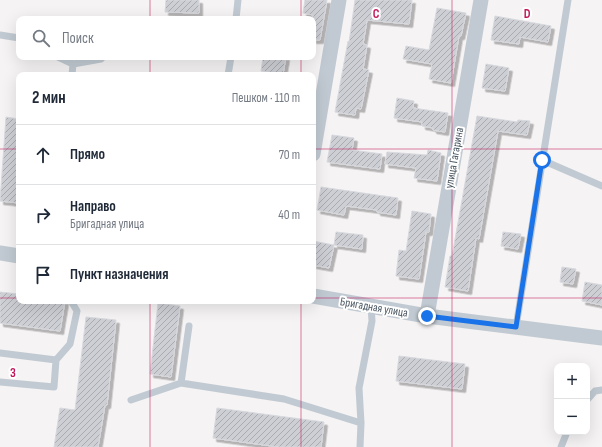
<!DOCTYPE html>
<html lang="ru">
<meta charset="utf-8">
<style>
:root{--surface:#fff;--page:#f6f6f7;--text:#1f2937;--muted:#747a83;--line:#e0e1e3}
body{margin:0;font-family:"Sofia Sans Condensed",sans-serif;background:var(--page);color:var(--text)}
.controls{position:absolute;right:12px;bottom:12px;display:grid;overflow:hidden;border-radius:8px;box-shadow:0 4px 16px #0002}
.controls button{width:36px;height:36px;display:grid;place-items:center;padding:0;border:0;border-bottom:1px solid var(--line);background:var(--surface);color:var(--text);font:20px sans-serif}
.stop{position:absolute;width:12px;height:12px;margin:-9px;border:3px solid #1a73e8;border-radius:50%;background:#fff}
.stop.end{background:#1a73e8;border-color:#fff;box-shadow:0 1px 4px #0008}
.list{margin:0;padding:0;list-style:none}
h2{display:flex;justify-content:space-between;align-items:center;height:52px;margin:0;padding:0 16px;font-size:17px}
h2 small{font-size:13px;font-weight:400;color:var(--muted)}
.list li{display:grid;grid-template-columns:26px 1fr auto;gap:12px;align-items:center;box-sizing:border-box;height:60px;padding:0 16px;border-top:1px solid var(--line)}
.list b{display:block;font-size:15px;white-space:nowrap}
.list p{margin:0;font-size:13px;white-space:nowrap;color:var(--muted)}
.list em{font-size:13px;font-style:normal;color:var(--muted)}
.icon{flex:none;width:22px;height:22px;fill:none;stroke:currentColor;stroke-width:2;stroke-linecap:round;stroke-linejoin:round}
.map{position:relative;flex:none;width:602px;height:447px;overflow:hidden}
.search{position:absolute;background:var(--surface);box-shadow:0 4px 16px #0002;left:16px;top:16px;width:300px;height:44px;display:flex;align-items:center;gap:10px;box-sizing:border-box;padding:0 14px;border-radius:8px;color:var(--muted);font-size:15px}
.panel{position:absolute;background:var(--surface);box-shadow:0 4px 16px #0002;left:16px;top:72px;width:300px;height:232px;border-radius:8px}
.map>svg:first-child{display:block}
.building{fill:url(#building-hatch);stroke:#d7d9de;filter:url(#shadow)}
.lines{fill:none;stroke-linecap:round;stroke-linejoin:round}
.lane{stroke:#c1cad2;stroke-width:7}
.street{stroke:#c1cad2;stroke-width:15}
.route{stroke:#1a73e8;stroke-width:5}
.grid{fill:none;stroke:#c2185b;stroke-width:1;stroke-opacity:0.55}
.labels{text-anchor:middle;stroke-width:4;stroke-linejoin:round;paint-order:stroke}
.street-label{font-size:12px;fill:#4a5661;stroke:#fff}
.grid-label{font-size:13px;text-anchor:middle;font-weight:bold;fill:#c2185b;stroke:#fff;stroke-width:4;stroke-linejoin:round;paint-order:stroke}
</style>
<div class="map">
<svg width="602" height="447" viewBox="0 0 602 447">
<defs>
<pattern id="building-hatch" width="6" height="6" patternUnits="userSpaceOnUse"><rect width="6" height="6" fill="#cdcfd5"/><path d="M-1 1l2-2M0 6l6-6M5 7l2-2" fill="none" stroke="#a8abb0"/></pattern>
<filter id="shadow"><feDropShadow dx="3.5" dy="3.5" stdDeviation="0" flood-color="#0004"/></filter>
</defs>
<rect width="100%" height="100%" fill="#f5f3f3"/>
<path class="building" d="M166 0H199V13L165 12Z
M305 0H327L320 40H313V15L303 13Z
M355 0H412L409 24 367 20 363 44 367 45 363 69 369 70 361 109 356 108 355 115 335 112 348 41 349 42Z
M437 8 466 13 461 36H459L451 83 429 79 432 64 403 59 406 46 429 50Z
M495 16 551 26 548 42 520 37 519 44 491 40Z
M263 57H286L283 74 261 71Z
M486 64 509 68 505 91 482 88Z
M397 98 414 101 413 108 448 113 445 132 433 130V128L422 126V122L394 118Z
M477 116 517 122 518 120 530 121 527 135 498 131 479 239 476 238 468 291 445 287 450 256H452Z
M6 117 19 119V203L0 201Z
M332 135 354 138 352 150 382 154 380 169 327 162Z
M428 150 441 153 437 181 414 178 416 168 385 164 387 152 427 155Z
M321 187 398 198 396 215 377 212V210L346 206 344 215 317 210Z
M412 211 431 214 429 232H426L419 279 396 276 399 250 406 251Z
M336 232 363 235 362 249 334 245Z
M503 232 521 234 518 249 501 246Z
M313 241 334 245 329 268 313 265Z
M562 267 576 269 573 284 560 282Z
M585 282 602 285V305L582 301Z
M0 292 19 294V301H65L60 331 0 323Z
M158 303 180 306 171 377 150 374Z
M86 317 116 320 107 405H105L98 447H54L60 408 75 410Z
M399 356 465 364 462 389 396 381Z
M217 408 324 422 321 447H279L213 438Z"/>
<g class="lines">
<path class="lane" d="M236 19 238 0
M0 35 19 38
M58 57 73 64
M72 75 73 64 101 59 103 57
M228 75 231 57
M542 160 602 186
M516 327 568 0
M0 353 56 360 70 344 77 311 71 301
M0 382 54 387 56 360
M181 383 189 326
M131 400 181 383 284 399 361 423
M587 400 595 391 602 390
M360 447 361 423 359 388 372 321 371 306
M561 447 567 432"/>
<path class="street" d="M313 154 339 0
M0 253 19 256
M313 296 427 316 602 338
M427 316 481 0"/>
</g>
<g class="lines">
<path class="route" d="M427 316 516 327 542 160"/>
</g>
<path class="grid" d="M150 0V19M301 0V19M452 0V447M150 57V75M301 57V75M0 149H19M313 149H602M0 298H19M313 298H602M150 301V447M301 301V447"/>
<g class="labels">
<g class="street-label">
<text transform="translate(454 158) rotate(-80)" y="4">улица Гагарина</text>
<text transform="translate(374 307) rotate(10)" y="4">Бригадная улица</text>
</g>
</g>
<g class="grid-label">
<text x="376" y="18">C</text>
<text x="527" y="18">D</text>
<text x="13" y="377">3</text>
</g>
</svg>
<div class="controls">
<button>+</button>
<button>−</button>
</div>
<div class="stop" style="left:542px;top:160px"></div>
<div class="stop end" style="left:427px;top:316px"></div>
<div class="search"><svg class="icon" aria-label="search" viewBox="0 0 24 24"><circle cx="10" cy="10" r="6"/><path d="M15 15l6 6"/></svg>Поиск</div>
<section class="panel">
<h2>2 мин<small>Пешком · 110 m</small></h2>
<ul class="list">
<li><svg class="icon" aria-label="ahead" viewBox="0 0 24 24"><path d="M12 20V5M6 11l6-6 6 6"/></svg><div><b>Прямо</b></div><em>70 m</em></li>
<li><svg class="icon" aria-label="right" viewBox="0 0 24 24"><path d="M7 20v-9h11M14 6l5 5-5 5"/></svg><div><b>Направо</b><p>Бригадная улица</p></div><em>40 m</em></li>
<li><svg class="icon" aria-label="arrive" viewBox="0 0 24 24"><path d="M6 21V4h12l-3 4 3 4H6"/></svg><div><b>Пункт назначения</b></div></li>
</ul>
</section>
</div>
